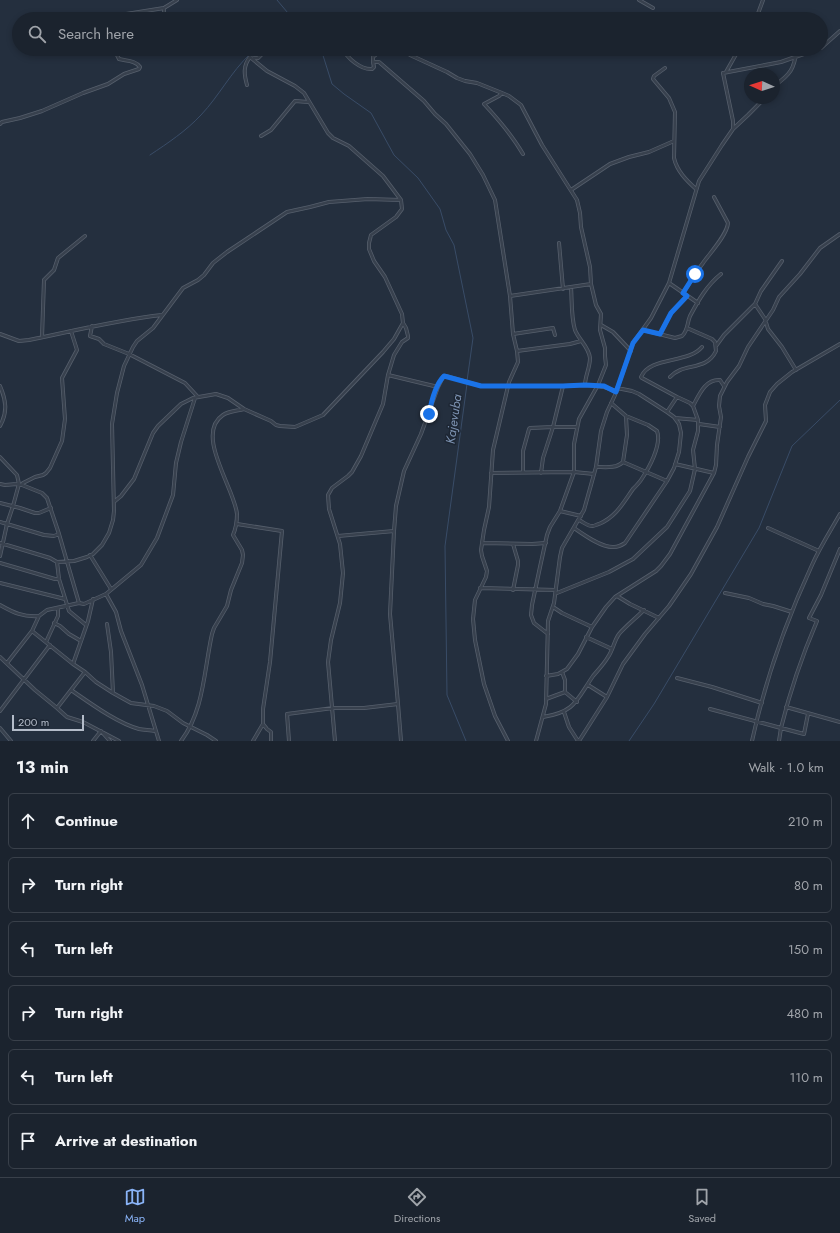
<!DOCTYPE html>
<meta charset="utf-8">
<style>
:root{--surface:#1b232e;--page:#282f3a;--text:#f1f3f6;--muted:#a0a4aa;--line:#39404a;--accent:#8ab4f8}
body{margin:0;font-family:Jost,sans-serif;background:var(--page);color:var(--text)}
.compass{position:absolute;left:744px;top:68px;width:36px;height:36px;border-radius:50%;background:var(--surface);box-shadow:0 2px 6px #0003;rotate:273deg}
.scale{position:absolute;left:12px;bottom:10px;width:72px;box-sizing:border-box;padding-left:4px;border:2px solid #b4bcc9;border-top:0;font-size:11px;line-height:14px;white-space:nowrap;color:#b4bcc9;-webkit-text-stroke:3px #1d2633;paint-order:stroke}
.stop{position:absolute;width:12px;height:12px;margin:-9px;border:3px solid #1a73e8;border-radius:50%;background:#fff}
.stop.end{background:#1a73e8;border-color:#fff;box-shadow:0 1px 4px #0008}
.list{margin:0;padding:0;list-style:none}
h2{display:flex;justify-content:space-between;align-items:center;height:52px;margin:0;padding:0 16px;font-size:17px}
h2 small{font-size:13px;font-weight:400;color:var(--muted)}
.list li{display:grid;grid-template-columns:26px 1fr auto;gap:12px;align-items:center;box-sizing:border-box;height:56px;margin:0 8px 8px;padding:0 8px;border:1px solid var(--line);border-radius:6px}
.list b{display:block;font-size:15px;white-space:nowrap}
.list em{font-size:13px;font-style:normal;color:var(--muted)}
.icon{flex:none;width:22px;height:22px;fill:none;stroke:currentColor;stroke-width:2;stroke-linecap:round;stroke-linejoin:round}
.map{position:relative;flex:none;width:840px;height:741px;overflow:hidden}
.search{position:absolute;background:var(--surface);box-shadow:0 2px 6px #0003;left:12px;right:12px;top:12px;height:44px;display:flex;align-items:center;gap:10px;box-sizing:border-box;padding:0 14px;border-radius:22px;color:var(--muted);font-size:15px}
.sheet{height:436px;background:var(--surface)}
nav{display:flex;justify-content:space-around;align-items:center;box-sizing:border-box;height:56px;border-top:1px solid var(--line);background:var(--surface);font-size:11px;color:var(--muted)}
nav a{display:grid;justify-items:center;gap:2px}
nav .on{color:var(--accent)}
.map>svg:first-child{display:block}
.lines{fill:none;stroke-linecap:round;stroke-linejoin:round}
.stream{stroke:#394c67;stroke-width:1}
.street-casing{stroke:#565f6c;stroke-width:4}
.street{stroke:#38414e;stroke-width:2.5}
.route{stroke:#1a73e8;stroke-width:5}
.labels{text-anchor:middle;stroke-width:3;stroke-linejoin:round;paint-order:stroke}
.water-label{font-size:13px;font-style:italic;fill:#7c92b1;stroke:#1d2633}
</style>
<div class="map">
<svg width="840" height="741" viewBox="0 0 840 741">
<rect width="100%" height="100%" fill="#242f3e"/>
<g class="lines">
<path class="stream" d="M277 0 293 19
M321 49 332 84 344 94 371 113 394 155 418 178 440 209 446 230 454 245 473 338 467 381
M252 52 255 49
M150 155C168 143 186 131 201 115 219 96 231 72 250 54
M466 741 447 695 445 546 467 384
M629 741 654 704 759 528 792 446 840 400"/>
<defs>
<path id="street" d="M639 0 653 8
M164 8V17L166 19
M113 19 120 15 164 8 177 0
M222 19 228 18 232 19
M756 19 763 0
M821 48 840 31
M251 49 250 57 267 71 295 86 304 93 328 133 333 138 349 146 383 176 401 200 402 209 396 217 371 235 369 243V249L374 261 385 277 402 314 403 323 406 328 408 336V338L402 342 394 355 388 375 383 404 361 456 352 472 348 476 332 488 328 495 329 509 340 544 343 573 340 603 331 640 328 662 335 741
M297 49 304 51 316 49
M343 49C347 58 361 70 372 69L374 67 373 62H379L424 101 435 114 446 124 470 154 483 175 495 200 510 296 513 334 517 351 518 362 509 382 493 450 489 507 484 530 481 550 482 556 487 571 486 577 475 600 473 619 475 640 484 684 495 716 508 741
M406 49 410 55 447 72 457 78 465 81 477 83 502 93 509 96 521 105 542 145 577 200 580 213 581 227 590 267 591 284 596 305 601 314 600 330 605 348V356L606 365 598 385 579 419 574 444V472L560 511 550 527 547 535 540 567 532 605 531 615 534 623 548 634
M254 58H258L267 49
M373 62V57L383 49
M665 68 654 76 653 79 669 98 675 112 674 158C677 171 686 180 696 189
M726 72 739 49
M247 85C244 74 243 66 250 57
M774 86C791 74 794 69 797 49
M502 93 499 96 484 104C499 120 512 135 523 154
M0 124 2 122 20 118 42 111 83 93 108 84 124 74 139 69 140 67C135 60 126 61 119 59L114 49
M733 128V121L723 73 781 62 818 49
M261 136 271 130 295 101 308 102
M571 190 610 164 629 157 649 152 674 141
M559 243 563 289
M669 283 698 303
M571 287C572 301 571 317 575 330 579 340 589 347 590 358 590 368 585 376 585 385
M683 293C690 283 696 272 703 263 710 253 727 235 728 223L714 197
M510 296 591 284
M755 304 765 319 768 329 782 347 796 370
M601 325 613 332 631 351
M92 326 90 336 99 339 104 344 129 354 185 383 198 397
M643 330 675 338 682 336C688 331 687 323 690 316 698 301 707 285 721 274
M0 334 19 341 29 340C73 331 117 320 162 315
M513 334 553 328 555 335
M660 334 671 313 687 296
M42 337 44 280 54 270 58 258 85 236
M716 346 724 335 755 304 761 291 782 261
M517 351 570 344 581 341
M388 375 438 387 443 377 446 376 481 386H563L585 385 604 387 616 391
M670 377C683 362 706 372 716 351L715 342 712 339 687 328
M0 386C6 400 8 412 0 426
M677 397 642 378 641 377C650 356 688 364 702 347
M693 406C699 395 705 379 720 380L724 386
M675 418 698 420
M699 424 720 427
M0 457 17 475 19 484 13 506 7 524 0 556
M623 462 667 481
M675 464 714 473
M596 467C604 467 616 469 623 462L627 435 626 416
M523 472V451L529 429 530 428 553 427 563 386
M491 473 574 472 594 474
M541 473 543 458 553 427H577
M0 484 5 485 17 484 22 485 42 493 47 498 59 534 79 603 84 604 106 594 116 612 121 631 142 685 159 741
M22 485 23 483 35 477 43 475 46 473 50 468 62 441 65 419 62 378 77 350 71 331
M115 501 121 496 134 479 153 433 158 426 181 404 193 398 216 394 228 398 244 409 271 421 276 425 280 426 295 427 323 415 383 352 394 339 403 323
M0 503 20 508 35 513H39L51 508
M560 511 581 516
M579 520C583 522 589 527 593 526 594 526 598 524 599 524 616 517 623 503 633 489 636 486 639 483 641 480 649 468 662 445 657 431L648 425 626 416 611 403
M0 522 44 535 54 536 59 534
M237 524 282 531 270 662 263 709V724L253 741
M574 528C584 535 602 548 614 547 618 547 622 545 625 543L667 481 674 468 679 452 681 433 679 424 674 417 667 412 639 394 632 391 617 388
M768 528 819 551
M394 531 396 506 404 471 421 434 438 387
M338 536 394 531 390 614 398 704
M0 543 50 558 57 562 74 561 87 557 93 554 102 545 109 533 113 520 114 511 112 424 117 393 124 366 133 347 137 341 153 328 183 288 198 280 204 275 213 263 227 252 287 212 310 207 329 202 368 199 400 200
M482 543 532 544 546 543
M513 544 518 561V565L513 590
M90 555 111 589
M57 562 59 579 69 611 86 625
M0 563 55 579H59
M0 583 65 599
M480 588 556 590
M557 593 609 572 633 559 667 527 690 491 695 469 693 450 698 431V420L693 406 690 403 677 397 667 412
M725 593 749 598 763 604 773 606 792 612
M106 594 141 565 157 538 173 495 176 463 181 442 195 398
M617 596 630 604 659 618
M0 605C14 613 23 617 39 616L32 631 73 664 85 672 96 682 113 693 131 703 154 706 167 711 183 723 207 735 216 741
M553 607 562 613 592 627
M39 616 47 610 79 603
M54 623 60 626 69 634 81 641
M107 624 111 652 113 693
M586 637 612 649
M46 642 58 616V608
M0 657 35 690 57 708 67 717 83 722 119 741
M7 663 32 631
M73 664 88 621 93 599
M546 676 558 674 567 669 578 654 592 627 606 607 615 597 656 571 661 566 670 554 714 473 716 465 717 445 721 417 719 406 720 396 727 382 739 366 748 347 773 310 779 297 800 274 820 248 840 234
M677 678 712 687 762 703
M588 685 607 697
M71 690C90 703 117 723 139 729 144 730 150 730 155 731
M565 692 577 702
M546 699 565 692V680L562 672
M786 707 840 722
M57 708 85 672
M710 709 781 728C790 691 802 656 817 621L809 618 821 595 840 549
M0 711 50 645
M564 712 569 727 578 741
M543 717C575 712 576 701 593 676 598 670 604 664 608 657 613 650 614 641 619 634 626 626 636 618 644 610
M263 724 267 729 271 732V741
M0 728 11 741
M93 741 101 731 110 741
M181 741C204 711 204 670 212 634L214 628 227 606 231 590 242 563 243 555 242 550 233 535C236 528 237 522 237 514 235 489 194 434 223 415 229 411 237 411 244 409
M289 741 287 714 333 708H364L398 704 401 741
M536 741 546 704 548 621 554 603 560 557 562 548 584 510 596 467 601 431 607 412 615 395 633 343 651 318 669 283 699 181 722 145 733 129 748 115 765 98
M579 741 607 697 623 664 645 634 669 606 691 574 717 527 748 457 766 421 765 405 770 392 777 384 792 372 840 344
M752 741C765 681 786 621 812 565 820 547 831 530 840 514
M779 741 781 728 804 734 808 714"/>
</defs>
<use href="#street" class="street-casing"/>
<use href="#street" class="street"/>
</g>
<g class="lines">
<path class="route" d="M429 414C431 403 436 384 444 376L481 386H563L585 385 604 386 616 392 633 343 643 330 660 334 671 313 687 296 683 293 695 274"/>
</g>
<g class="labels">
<g class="water-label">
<text transform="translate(453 419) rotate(-82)" y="5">Kajevuba</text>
</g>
</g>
</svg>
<svg class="compass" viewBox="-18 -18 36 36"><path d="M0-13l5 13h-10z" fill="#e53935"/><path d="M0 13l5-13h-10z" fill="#a0a4aa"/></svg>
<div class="scale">200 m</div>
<div class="stop" style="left:695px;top:274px"></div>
<div class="stop end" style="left:429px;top:414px"></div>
<div class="search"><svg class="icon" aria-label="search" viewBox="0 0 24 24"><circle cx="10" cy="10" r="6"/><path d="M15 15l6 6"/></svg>Search here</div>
</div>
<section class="sheet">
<h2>13 min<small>Walk · 1.0 km</small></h2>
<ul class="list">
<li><svg class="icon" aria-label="ahead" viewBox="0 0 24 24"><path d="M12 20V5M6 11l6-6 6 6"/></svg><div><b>Continue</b></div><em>210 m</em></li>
<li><svg class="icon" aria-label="right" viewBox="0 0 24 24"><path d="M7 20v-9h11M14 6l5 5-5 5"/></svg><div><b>Turn right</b></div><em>80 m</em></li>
<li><svg class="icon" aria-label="left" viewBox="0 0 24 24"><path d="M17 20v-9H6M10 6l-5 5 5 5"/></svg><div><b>Turn left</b></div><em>150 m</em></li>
<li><svg class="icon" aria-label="right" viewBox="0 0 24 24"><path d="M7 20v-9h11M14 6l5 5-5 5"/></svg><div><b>Turn right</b></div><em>480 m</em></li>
<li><svg class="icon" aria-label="left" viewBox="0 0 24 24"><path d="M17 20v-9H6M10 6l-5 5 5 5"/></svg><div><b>Turn left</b></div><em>110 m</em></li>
<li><svg class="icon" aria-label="arrive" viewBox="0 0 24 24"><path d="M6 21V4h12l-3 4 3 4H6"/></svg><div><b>Arrive at destination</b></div></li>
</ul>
</section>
<nav>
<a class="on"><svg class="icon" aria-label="map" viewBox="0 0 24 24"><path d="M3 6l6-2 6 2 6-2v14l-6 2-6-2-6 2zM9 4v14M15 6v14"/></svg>Map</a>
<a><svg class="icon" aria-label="directions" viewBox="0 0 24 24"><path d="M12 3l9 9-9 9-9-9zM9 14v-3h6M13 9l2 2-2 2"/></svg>Directions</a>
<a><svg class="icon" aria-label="saved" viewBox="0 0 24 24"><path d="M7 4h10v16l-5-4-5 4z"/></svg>Saved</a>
</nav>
